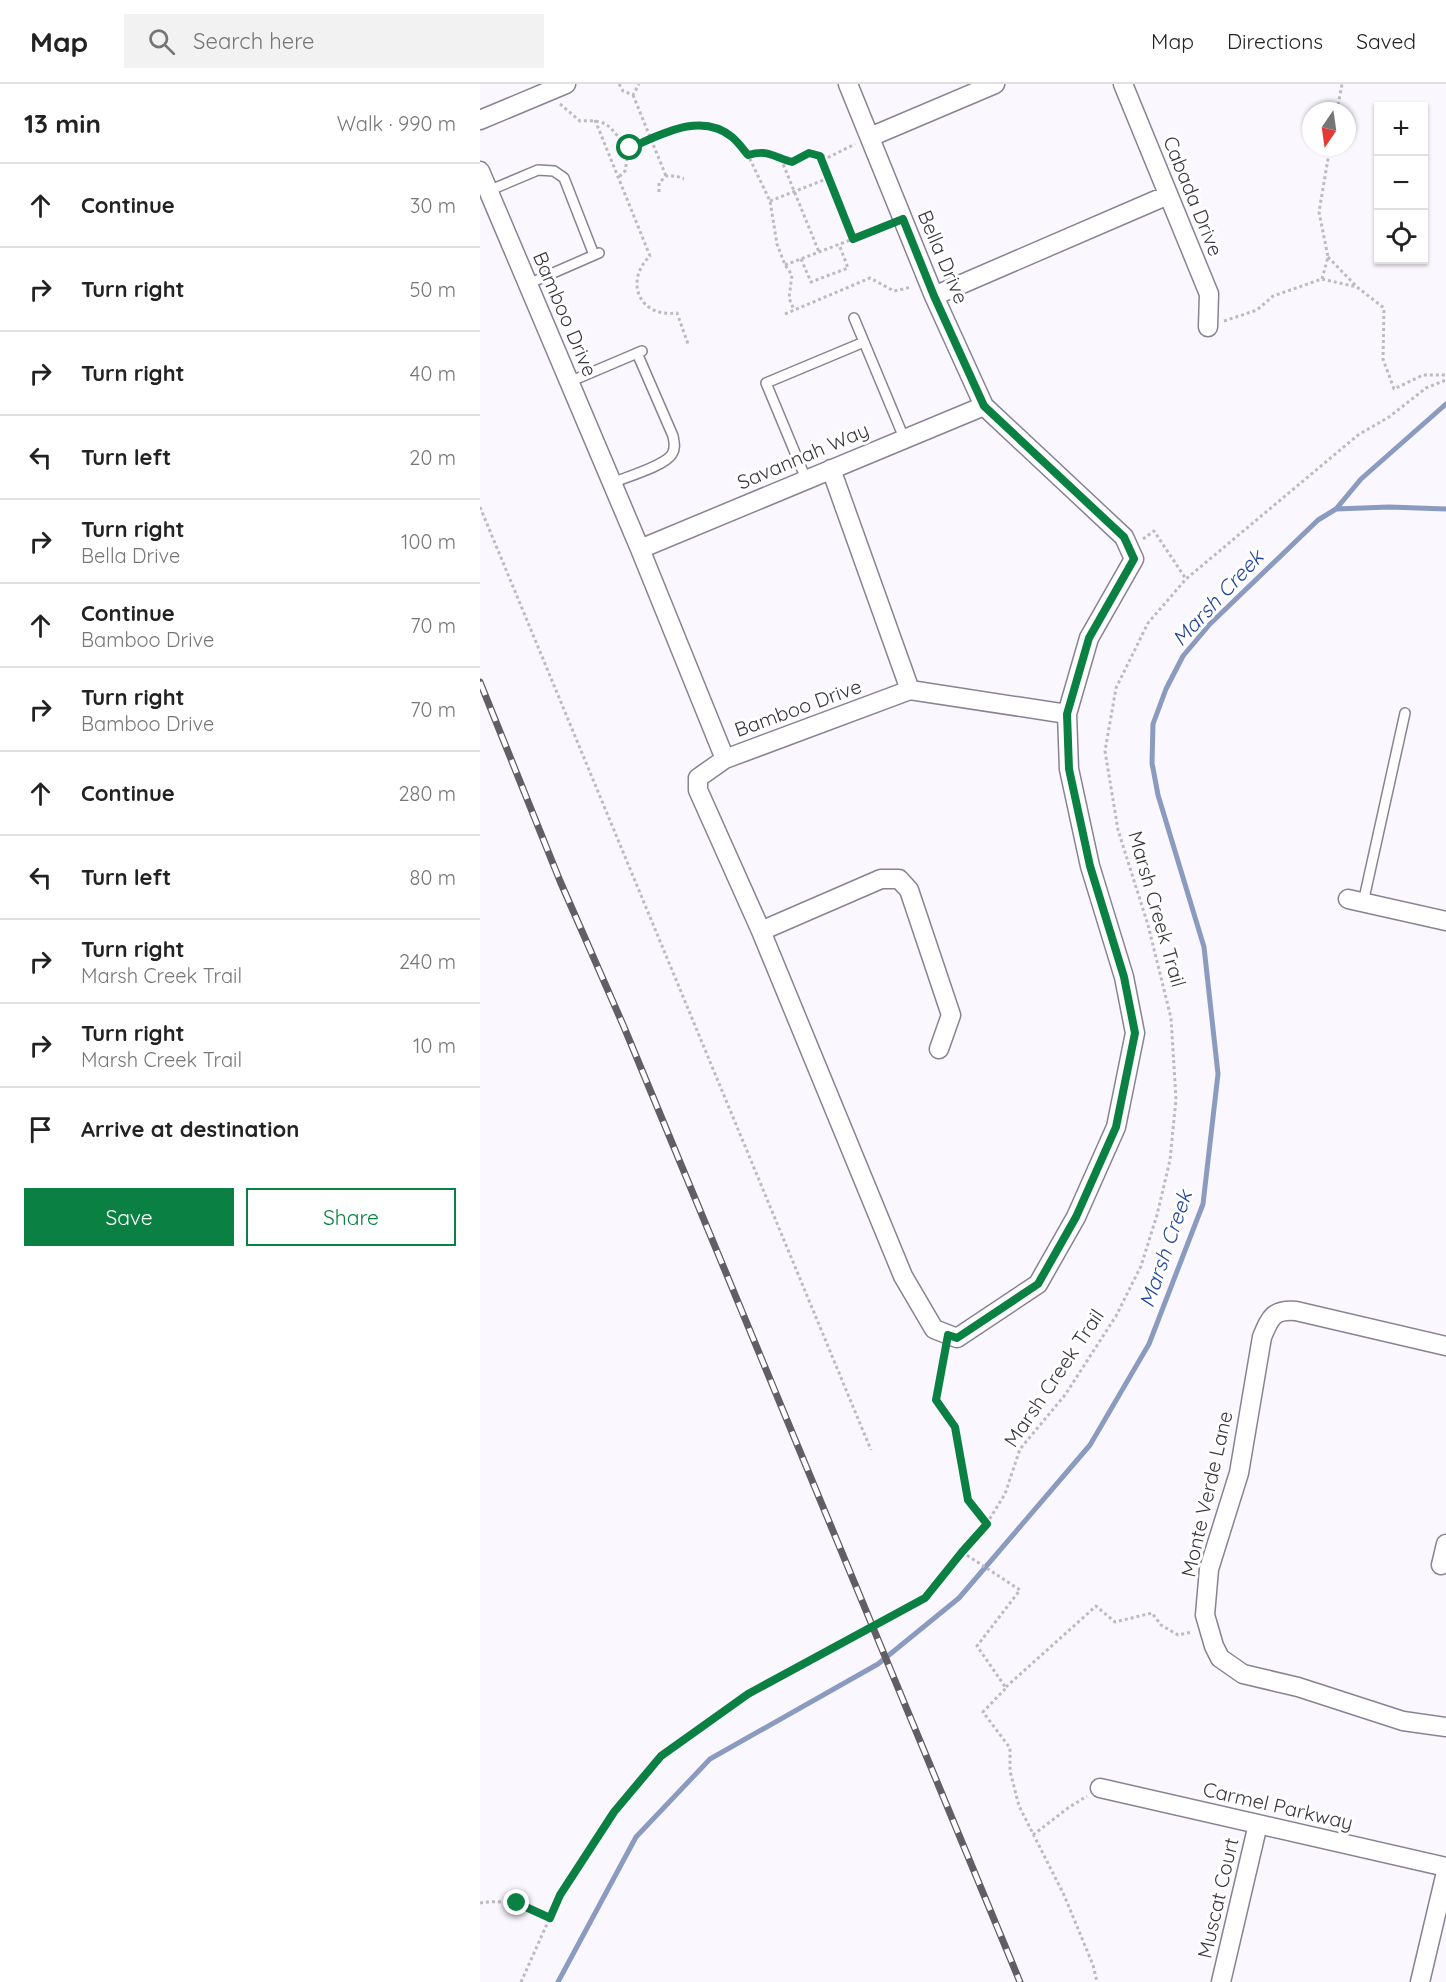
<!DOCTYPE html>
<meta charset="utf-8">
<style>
:root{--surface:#fff;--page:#f2f2f2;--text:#222;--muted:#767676;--line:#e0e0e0;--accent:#0b8043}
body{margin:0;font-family:Quicksand,sans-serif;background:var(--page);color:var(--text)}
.controls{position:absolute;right:18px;top:18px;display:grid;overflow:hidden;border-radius:0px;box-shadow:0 2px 4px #0004}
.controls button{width:54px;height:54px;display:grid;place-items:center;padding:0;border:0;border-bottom:2px solid var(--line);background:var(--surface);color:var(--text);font:30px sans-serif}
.compass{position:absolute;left:822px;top:18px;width:54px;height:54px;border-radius:50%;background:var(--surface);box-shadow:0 2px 4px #0004;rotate:193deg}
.stop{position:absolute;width:18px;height:18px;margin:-14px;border:4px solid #0b8043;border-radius:50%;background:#fff}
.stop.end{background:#0b8043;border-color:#fff;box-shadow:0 2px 6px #0008}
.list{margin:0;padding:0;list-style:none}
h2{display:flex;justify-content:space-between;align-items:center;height:78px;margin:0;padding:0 24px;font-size:26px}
h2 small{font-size:20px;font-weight:400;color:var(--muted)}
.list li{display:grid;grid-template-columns:39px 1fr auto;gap:18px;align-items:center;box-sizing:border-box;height:84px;padding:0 24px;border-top:2px solid var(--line)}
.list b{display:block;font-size:22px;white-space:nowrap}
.list p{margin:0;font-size:20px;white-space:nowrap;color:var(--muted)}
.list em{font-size:20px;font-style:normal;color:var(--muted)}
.actions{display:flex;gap:12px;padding:18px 24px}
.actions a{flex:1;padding:14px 0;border:2px solid var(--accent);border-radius:0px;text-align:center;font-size:21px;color:var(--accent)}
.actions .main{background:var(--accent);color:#fff}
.icon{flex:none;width:33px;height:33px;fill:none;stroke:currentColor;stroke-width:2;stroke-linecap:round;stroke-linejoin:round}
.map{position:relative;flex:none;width:966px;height:1898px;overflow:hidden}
header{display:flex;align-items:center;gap:36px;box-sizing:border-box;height:84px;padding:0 30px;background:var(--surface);border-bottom:2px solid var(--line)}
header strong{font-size:28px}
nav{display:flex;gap:33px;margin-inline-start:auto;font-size:21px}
.search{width:420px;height:54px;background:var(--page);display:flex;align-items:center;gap:15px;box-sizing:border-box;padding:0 21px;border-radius:0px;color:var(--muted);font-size:22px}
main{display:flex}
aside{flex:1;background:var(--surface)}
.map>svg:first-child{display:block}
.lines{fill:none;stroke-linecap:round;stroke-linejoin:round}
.stream{stroke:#8b9bbf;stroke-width:5}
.service-casing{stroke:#898293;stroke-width:12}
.minor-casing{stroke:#898293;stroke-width:21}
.path{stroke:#bdbac2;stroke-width:3;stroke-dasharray:3 3;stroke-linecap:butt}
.service{stroke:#fff;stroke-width:9}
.minor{stroke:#fff;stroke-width:18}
.rail-casing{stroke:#625e66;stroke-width:7}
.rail{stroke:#fff;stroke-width:4.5;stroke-dasharray:14;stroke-linecap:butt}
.route{stroke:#0b8043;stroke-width:8}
.labels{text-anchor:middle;stroke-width:6;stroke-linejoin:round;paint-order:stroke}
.street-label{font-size:20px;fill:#3a363e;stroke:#fff}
.water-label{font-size:21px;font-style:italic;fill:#20459e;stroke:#fff}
</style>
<header>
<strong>Map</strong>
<div class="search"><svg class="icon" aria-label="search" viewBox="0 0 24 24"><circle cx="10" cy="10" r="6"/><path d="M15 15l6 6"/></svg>Search here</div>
<nav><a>Map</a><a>Directions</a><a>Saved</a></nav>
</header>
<main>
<aside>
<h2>13 min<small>Walk · 990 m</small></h2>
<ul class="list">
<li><svg class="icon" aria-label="ahead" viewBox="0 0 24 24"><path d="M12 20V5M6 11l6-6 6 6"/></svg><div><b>Continue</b></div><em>30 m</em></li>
<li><svg class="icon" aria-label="right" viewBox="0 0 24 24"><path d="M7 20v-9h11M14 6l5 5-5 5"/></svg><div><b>Turn right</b></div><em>50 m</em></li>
<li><svg class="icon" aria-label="right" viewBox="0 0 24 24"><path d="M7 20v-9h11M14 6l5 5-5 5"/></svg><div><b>Turn right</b></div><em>40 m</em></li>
<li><svg class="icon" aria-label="left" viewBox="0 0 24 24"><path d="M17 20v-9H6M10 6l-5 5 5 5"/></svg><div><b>Turn left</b></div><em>20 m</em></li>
<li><svg class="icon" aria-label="right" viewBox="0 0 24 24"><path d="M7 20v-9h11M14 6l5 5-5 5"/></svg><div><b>Turn right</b><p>Bella Drive</p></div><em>100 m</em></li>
<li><svg class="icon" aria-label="ahead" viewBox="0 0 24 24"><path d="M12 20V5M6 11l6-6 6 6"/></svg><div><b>Continue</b><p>Bamboo Drive</p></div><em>70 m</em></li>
<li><svg class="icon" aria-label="right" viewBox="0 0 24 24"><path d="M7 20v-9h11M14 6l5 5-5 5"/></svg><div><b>Turn right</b><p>Bamboo Drive</p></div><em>70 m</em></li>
<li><svg class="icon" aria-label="ahead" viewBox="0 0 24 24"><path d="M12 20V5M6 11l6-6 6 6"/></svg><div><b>Continue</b></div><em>280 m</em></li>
<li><svg class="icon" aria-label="left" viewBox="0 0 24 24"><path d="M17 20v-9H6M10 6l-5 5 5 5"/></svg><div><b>Turn left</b></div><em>80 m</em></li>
<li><svg class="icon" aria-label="right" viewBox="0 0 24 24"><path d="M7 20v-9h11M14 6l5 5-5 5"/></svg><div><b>Turn right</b><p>Marsh Creek Trail</p></div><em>240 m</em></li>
<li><svg class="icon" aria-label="right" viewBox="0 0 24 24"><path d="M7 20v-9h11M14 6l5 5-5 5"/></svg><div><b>Turn right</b><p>Marsh Creek Trail</p></div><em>10 m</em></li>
<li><svg class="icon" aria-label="arrive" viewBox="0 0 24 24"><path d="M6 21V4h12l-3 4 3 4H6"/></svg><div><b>Arrive at destination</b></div></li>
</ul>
<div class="actions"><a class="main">Save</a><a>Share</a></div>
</aside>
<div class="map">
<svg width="966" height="1898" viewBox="0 0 966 1898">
<rect width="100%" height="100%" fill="#faf7ff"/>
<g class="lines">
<path class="stream" d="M856 425 909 423 966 425
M78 1898 156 1753 230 1675 398 1580 479 1514 610 1361 669 1260 723 1120 738 990 724 863 678 711 672 679 673 640 686 605 703 572 730 540 838 436 856 425 881 395 966 320"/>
<defs>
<path id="service" d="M8 107 58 86 74 87 84 94 114 171
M48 200 119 169
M374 234 424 354
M89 298 162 267
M326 395 286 299 384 258
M132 399C146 393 185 382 192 370 196 364 194 358 193 352L157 269
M883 819 925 629"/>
<path id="minor" d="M643 0 729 210 728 243
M0 36 86 0
M390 53 515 0
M0 87 160 465 245 675 430 606 587 630 609 554 654 475 644 453 504 322 454 212 368 0
M454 212 688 111
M351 385 430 606
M160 465 504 322
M245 675 218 694V706L281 847 423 1192 454 1245 477 1254 558 1200 596 1133 636 1043 655 949 644 893 610 782 589 685 587 630
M868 815 966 837
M281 847 401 795H419L429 806 471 931 459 965
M966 1262 816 1227C793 1225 790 1234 782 1253L759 1389 729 1485 725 1531 734 1562 740 1574 763 1590 818 1603 923 1637 966 1643
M961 1481 966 1460
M620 1704 966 1783
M741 1898 778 1740
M940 1898 966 1788"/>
</defs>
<use href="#service" class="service-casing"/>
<use href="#minor" class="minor-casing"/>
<path class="path" d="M139 0 143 7 153 11 159 0
M153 11 186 92
M80 20 100 37C133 35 128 45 149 64L145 87 139 93
M857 27 862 0
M115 36 170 172C144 197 159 234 197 229L208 260
M149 64 191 45 211 42H230L251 52 268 71 290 117 297 160 305 181 312 191 309 214 314 226
M268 71C289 65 293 73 312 78L329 69 349 73 375 60
M341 73 373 155
M301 75 339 168
M179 108V99L186 92H196L204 95
M290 117 349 94
M848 173 876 202
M321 175 331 198 368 184 359 160
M305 181 407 142
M842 195 848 173 839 128 850 63
M305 230 390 194 414 207 432 203
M744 237 777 226 793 212 842 195 877 203 904 224 903 275 914 305 943 291H966
M0 423 391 1366
M663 455 674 447 706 495
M465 1267 456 1316 475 1343 488 1416 507 1439
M482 1468 540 1506 497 1562 526 1604 503 1628 530 1664V1687L539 1722 584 1811 613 1881 617 1898
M526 1603 616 1522 635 1538 672 1529 681 1541 698 1551 712 1548
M553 1751 588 1724 607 1712
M0 1819C25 1815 48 1821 70 1834
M41 1898 80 1811 133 1728 181 1672 268 1610 445 1514 482 1468 507 1439 525 1410 540 1365 585 1311 636 1232 661 1182 677 1131 690 1076 696 1015 691 934 668 841 638 746 625 667 636 604 668 539 706 495 878 351 909 333 946 304 966 296"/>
<use href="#service" class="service"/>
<use href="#minor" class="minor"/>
<defs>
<path id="rail" d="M0 598 80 797 144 943 540 1898"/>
</defs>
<use href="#rail" class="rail-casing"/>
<use href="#rail" class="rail"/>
</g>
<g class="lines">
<path class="route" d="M37 1819 70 1834 80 1811 134 1728 181 1672 268 1610 445 1514 482 1468 507 1440 488 1416 475 1343 456 1316 468 1251 477 1254 558 1200 596 1133 636 1043 655 949 644 893 610 782 589 685 587 630 609 554 654 475 644 453 504 322 454 212 423 135 373 155 340 72 329 69 312 78C293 73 289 65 268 71 263 65 258 58 252 53 221 27 180 51 150 64"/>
</g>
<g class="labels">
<g class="street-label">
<text transform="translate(713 112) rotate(68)" y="7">Cabada Drive</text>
<text transform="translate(463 173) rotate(67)" y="7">Bella Drive</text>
<text transform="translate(85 230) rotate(67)" y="7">Bamboo Drive</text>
<text transform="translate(323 372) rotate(-23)" y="7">Savannah Way</text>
<text transform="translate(318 624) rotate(-20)" y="7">Bamboo Drive</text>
<text transform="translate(677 825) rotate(74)" y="7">Marsh Creek Trail</text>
<text transform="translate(574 1294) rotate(-56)" y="7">Marsh Creek Trail</text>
<text transform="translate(727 1410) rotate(-77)" y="7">Monte Verde Lane</text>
<text transform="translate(798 1722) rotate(13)" y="7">Carmel Parkway</text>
<text transform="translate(738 1814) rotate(-77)" y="7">Muscat Court</text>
</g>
<g class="water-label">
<text transform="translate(738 514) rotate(-47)" y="7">Marsh Creek</text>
<text transform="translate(686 1165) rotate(-71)" y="7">Marsh Creek</text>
</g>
</g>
</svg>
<div class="controls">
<button>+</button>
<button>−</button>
<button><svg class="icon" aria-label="locate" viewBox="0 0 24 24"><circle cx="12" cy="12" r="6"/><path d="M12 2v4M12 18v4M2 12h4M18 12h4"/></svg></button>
</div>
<svg class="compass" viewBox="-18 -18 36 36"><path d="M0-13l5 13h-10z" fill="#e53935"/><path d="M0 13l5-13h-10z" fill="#767676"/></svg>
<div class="stop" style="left:150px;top:64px"></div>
<div class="stop end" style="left:37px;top:1819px"></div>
</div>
</main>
